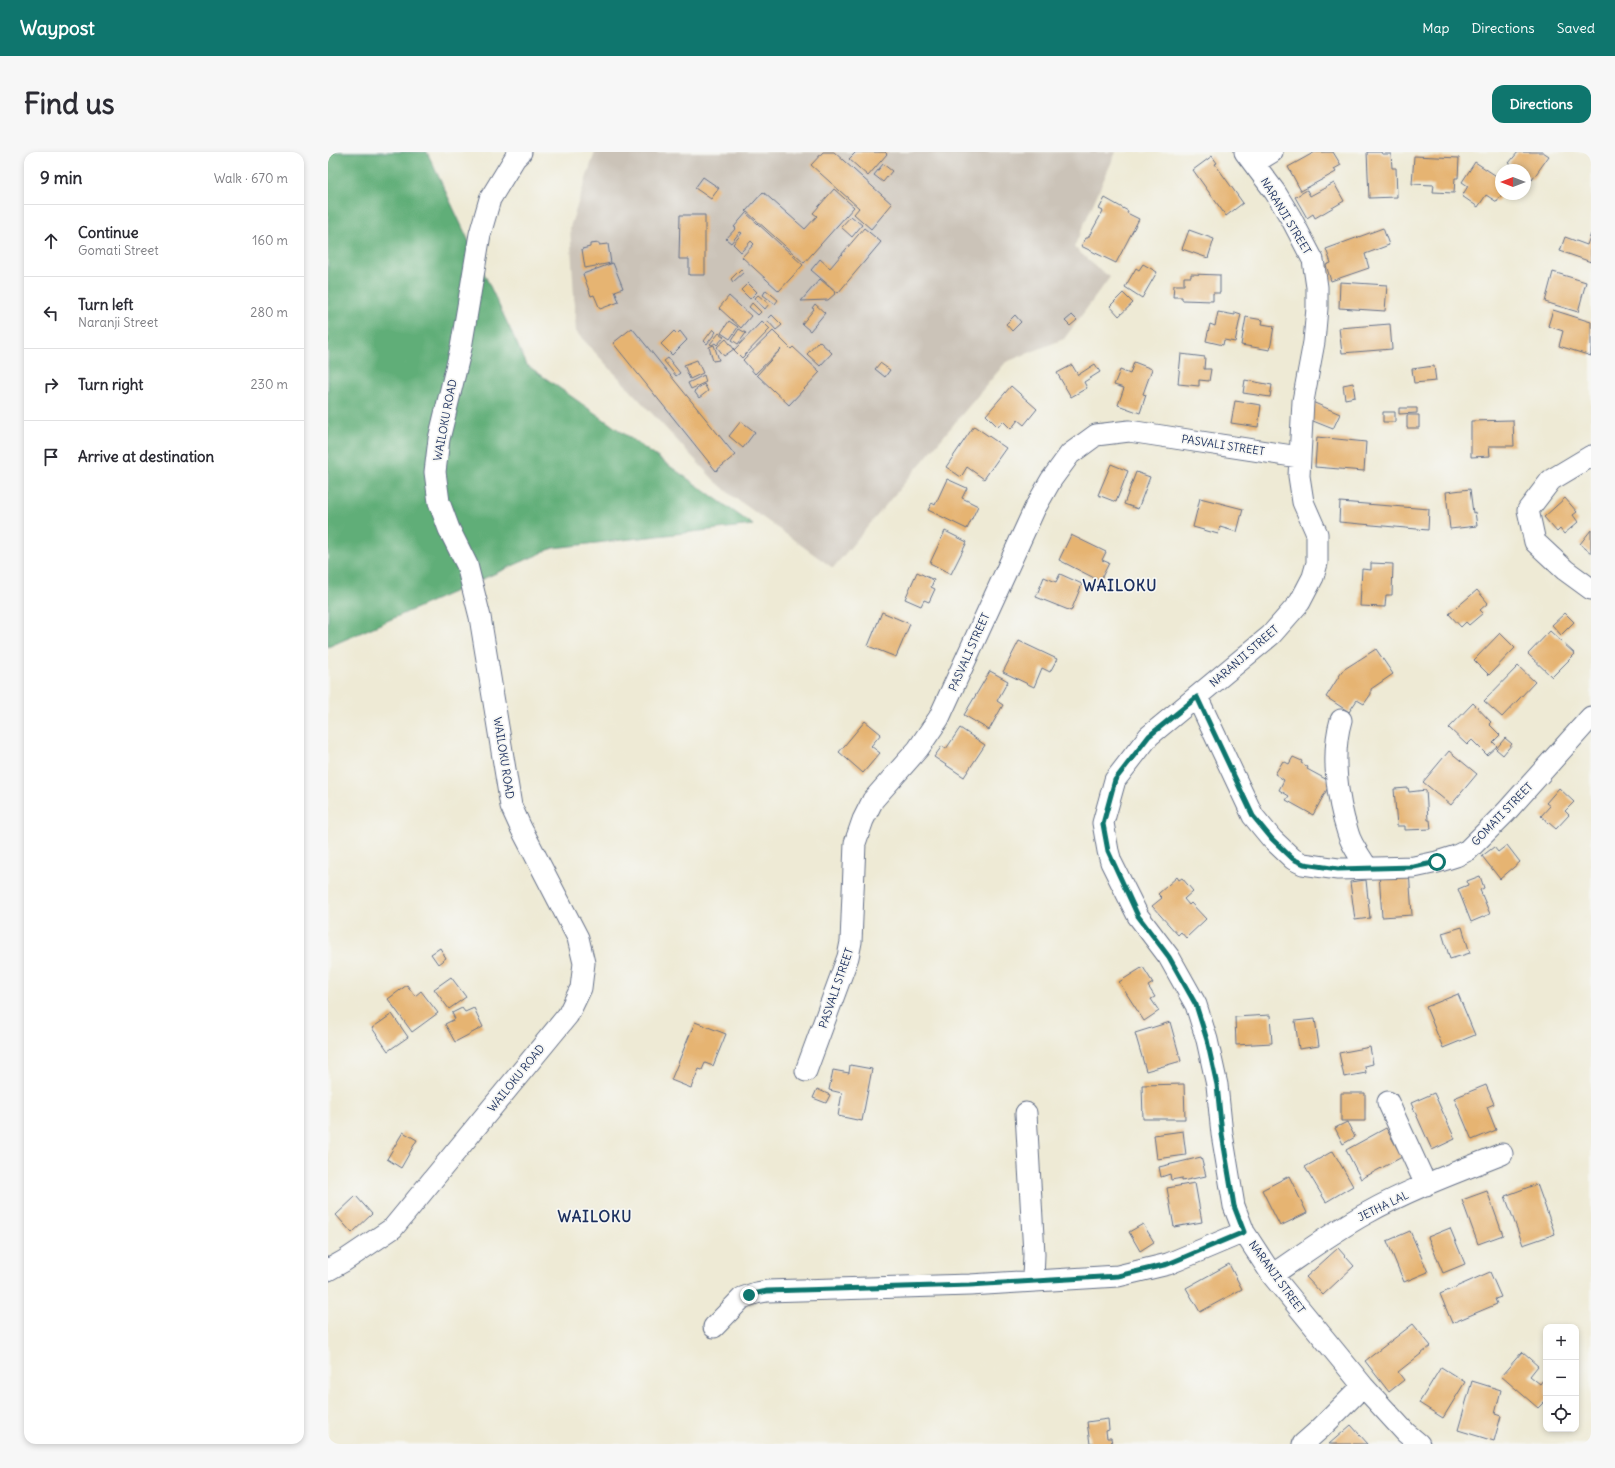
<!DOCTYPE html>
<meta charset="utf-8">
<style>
:root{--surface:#fff;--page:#f7f7f7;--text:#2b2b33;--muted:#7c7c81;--line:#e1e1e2;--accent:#0f766e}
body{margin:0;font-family:Delius,sans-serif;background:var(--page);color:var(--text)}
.controls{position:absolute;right:12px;bottom:12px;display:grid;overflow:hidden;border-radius:8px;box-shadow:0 2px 6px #0003}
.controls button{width:36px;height:36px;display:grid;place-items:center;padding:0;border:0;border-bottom:1px solid var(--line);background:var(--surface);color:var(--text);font:20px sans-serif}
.compass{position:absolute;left:1167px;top:12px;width:36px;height:36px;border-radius:50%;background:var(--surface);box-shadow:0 2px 6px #0003;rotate:270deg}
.stop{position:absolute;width:12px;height:12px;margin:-9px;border:3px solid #0f766e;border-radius:50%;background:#fff}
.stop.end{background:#0f766e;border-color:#fff;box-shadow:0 1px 4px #0008}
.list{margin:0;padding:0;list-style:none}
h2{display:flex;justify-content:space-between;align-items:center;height:52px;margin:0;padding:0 16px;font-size:17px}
h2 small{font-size:13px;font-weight:400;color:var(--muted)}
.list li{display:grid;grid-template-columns:26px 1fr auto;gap:12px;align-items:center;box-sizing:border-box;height:72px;padding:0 16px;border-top:1px solid var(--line)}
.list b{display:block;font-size:15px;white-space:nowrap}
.list p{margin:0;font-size:13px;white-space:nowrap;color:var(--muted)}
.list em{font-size:13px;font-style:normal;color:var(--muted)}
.icon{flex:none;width:22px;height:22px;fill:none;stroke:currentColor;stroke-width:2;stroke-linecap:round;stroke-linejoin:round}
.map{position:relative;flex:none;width:1263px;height:1292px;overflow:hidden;border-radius:12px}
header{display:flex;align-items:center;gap:24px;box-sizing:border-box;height:56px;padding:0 20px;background:var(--accent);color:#fff}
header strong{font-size:19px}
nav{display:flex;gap:22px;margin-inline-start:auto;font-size:14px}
.intro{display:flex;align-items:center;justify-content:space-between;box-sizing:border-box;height:96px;padding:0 24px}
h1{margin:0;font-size:28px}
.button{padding:10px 18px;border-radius:12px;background:var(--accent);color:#fff;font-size:14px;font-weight:700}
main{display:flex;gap:24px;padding:0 24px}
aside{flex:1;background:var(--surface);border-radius:12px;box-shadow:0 2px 6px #0003}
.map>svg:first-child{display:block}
.industrial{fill:#cbc3b8}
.forest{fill:#61ae78;stroke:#3e6e6b}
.building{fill:#e6b472}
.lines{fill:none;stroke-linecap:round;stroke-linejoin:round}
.minor-casing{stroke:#657088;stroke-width:23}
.minor{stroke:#fff;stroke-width:21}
.route{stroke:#0f766e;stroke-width:5}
.labels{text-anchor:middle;stroke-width:3.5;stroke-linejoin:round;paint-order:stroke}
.street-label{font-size:11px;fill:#1b2f5e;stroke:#f6f6f2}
.district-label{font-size:15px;font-weight:bold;letter-spacing:1px;fill:#1b2f5e;stroke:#f6f6f2}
</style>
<header>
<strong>Waypost</strong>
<nav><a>Map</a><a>Directions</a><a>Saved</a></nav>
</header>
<div class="intro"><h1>Find us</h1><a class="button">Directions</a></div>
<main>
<aside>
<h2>9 min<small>Walk · 670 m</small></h2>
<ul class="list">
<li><svg class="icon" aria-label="ahead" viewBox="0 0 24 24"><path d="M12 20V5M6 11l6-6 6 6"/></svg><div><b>Continue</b><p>Gomati Street</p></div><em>160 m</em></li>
<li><svg class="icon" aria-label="left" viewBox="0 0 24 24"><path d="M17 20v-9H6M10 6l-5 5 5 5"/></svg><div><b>Turn left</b><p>Naranji Street</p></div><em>280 m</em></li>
<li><svg class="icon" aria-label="right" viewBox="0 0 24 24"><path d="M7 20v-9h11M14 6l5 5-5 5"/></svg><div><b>Turn right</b></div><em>230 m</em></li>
<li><svg class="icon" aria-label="arrive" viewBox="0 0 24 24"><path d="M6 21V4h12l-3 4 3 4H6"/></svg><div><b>Arrive at destination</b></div></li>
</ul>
</aside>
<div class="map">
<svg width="1263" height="1292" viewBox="0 0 1263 1292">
<rect width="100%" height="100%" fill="#f6f6f2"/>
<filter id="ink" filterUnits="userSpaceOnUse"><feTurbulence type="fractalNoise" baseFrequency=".025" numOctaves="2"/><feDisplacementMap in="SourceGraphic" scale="8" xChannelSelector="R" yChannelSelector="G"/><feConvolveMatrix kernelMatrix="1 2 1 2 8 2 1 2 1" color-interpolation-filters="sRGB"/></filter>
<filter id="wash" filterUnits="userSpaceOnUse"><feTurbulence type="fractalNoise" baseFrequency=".012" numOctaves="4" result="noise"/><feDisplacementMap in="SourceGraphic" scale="16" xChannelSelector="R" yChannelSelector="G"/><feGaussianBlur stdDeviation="0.9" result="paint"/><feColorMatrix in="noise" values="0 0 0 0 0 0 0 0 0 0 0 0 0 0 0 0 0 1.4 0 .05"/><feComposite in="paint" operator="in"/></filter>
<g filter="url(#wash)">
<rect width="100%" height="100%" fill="#eeead5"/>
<path class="industrial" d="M267 0H788L746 95 767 114 782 125 736 187 678 210 505 416 403 343 386 328 248 180 242 75Z"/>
<path class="forest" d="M0 0H99L199 213 425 373 225 396 0 495Z"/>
<g id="blocks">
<path class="building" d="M495 0H506L564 52 543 77 526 62 531 56 483 13Z
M528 0H557L559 2 540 24 521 7Z
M987 0H1005L1013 13 1006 17 1008 20 973 39 960 15Z
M1039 0H1053L1054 2H1063L1064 16H1068L1069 45 1041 46Z
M1190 0H1215L1221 4 1204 28 1197 23V18H1191L1181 11Z
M884 4 889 11 887 12 915 51 898 64 865 18Z
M1086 4 1131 6 1130 26H1127L1126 41 1105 40 1106 33 1084 32Z
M1147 10 1173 27V42H1174L1169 50 1158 43 1150 55 1134 44 1140 34 1134 30Z
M555 12 564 19 555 30 546 23Z
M375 25 391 36 383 47 367 36Z
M1006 31 1016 49 987 66 985 62 979 66 967 45 979 38 982 44Z
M506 37 526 55 476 111 418 59 435 40 477 77 489 64 485 61Z
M777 46 800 59 799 61 811 67 788 111 753 94 758 86H760L775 59 771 57Z
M418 61 475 113 451 139 414 105 426 92 423 89 413 100 405 92 414 81 412 80 403 91 398 87 408 76 406 75Z
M352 63H377V123H361V107H351Z
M523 64 534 73 524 85 513 75Z
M536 76 553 90 510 141 483 118 492 107 502 116Z
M1055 76 1061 93 1037 102 1041 116 1003 129 998 113 1003 111 998 97Z
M861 78 886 87 880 106 854 97Z
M1263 82V110L1232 99 1237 85 1259 93Z
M271 91V93L280 92 283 111 257 116 254 97 262 95V92Z
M285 111 295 136 287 139 291 150 272 157 266 143 263 144 255 122Z
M815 112 829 120 814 146 797 135 808 116 811 118Z
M413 117 416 120 405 130 403 127Z
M1225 120 1258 130 1250 160 1217 150Z
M863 122 892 123V141H885V149L854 148V145H845L846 133H856V125H863Z
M492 127 508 141 500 148 473 149Z
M1012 130 1059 133 1057 159 1011 156Z
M420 131 429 140 422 147 413 138Z
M438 138 450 148 447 152 435 143Z
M795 141 805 151 791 164 782 154Z
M430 143 441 152 437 157 426 147Z
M401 144 423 164 413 176 391 156Z
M424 151 433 160 430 163 421 155Z
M487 152 497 161 482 179 474 172 486 157 484 156Z
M1225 158 1263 170V204L1231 194 1235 179 1220 174Z
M890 160 907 163V160L913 162 907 190 896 188 895 193 878 189 882 172 887 174Z
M444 163 454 173 448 178 439 168Z
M687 163 693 170 684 179 678 172Z
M744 163 749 168 742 174 737 169Z
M918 165 935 168 934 172 946 174 942 198 913 193Z
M401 169 410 175 402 187 393 181Z
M434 169 442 177 414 206 406 198Z
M1062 172 1064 197 1014 201 1011 176Z
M304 176 407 303 388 319 285 191Z
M385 177 388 180 379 192 376 189Z
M411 177 418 181 410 192 404 188Z
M346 179 349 182 352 179 359 188 344 203 333 192Z
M445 179 463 197 465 195 492 220 461 253 429 223 453 197 427 222 415 208Z
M391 181 396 185 389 193 387 191 384 193 382 192Z
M398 187 406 197 396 204 389 195Z
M491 189 504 201 492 214 479 202Z
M386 193 391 208 385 209 381 195Z
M853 202 877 205 876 217H883L881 229 871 228V234L850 232Z
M340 206 352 221 348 224 336 209Z
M369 208 375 221 362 227 356 213Z
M806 210 824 217 815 242 818 243 812 261 790 253 796 236 786 233 792 218 802 222Z
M552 211 562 218 557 225 547 217Z
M767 212 772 220 756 230 759 236 743 245 729 221 744 213 750 223Z
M1106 214 1108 229 1086 231 1084 217Z
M376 223 378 230 363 237 360 231Z
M917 228 944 233 942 245 915 241Z
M1025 231 1027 245 1017 247 1015 233Z
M376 232 380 239 371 246 366 239Z
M683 234 709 257 696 273 690 268 683 277 675 269 670 275 658 263Z
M907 249 933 253 930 275 903 271Z
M982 249 1012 262 1005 277 975 265Z
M1071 256H1089V261L1071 262Z
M1055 260H1067V270H1055Z
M1079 263H1091V276H1079Z
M1185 268 1186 294H1161L1162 304 1143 305V269Z
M413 269 427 280 415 296 401 284Z
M646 274 678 296 656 327 639 315 633 325 618 315Z
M989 285 1038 290 1036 319 987 315Z
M783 312 800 319 788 350 770 343Z
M808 320 822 325 810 357 796 352Z
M619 327 639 336 634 346 650 354 639 377 600 358 604 351 607 353Z
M1142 337 1145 361 1147 360 1149 374 1122 377 1118 340Z
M872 346 915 357 909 380 892 375 890 382 865 375Z
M1237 346 1249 360 1245 363 1250 370 1236 382 1232 377 1229 380 1216 365Z
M1012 350 1101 357 1100 378 1011 370Z
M1263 378V401L1252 392Z
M617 379 639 390 623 422 602 411Z
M743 383 778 400 774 408 781 411 772 429 731 408Z
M1043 411 1065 412 1064 443H1058L1057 455 1032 454 1034 417 1043 418Z
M589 420 606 428 603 435 607 437 601 450 596 448 593 454 577 447Z
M732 422 754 432 743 459 708 445 716 425 728 430Z
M1149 438 1160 451 1152 458 1155 461 1141 473 1138 470 1133 475 1121 462Z
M554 460 582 472 568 505 540 494Z
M1237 461 1246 470 1233 483 1224 473Z
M1222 479 1247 502 1224 525 1200 502Z
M1172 481 1187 496 1161 523 1146 508Z
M691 489 729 507 722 520 714 516 706 535 675 520Z
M1048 497 1065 522 1043 537V542L1036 552 1029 548 1021 560 998 545 1015 518Z
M1190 514 1207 530 1174 565 1156 549Z
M662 519 680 529 669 549 675 553 661 578 636 563Z
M1145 551 1163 570 1161 572 1172 583 1165 590 1169 594 1159 603 1144 588 1139 593 1121 576Z
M537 569 553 582 543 594 552 601 535 621 511 600Z
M632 576 657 593 636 625 606 605 614 594 618 597Z
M1177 586 1184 592 1175 603 1168 597Z
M1121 599 1149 622 1123 653 1095 630Z
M965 605 974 609 973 611 980 615 979 617 1003 630 985 663 958 648 961 644 951 638 956 628 947 622 955 609 961 612Z
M1080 636 1081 640 1098 638 1100 668H1102L1103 677 1077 678V674H1069L1066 637Z
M1231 636 1246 650 1237 659 1241 663 1228 677 1213 664 1222 654 1218 651Z
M1179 693 1192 710 1172 727 1154 704 1166 695 1170 700Z
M1081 719 1084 763 1054 765 1051 721Z
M1152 724 1156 736 1152 738 1162 762 1143 770 1130 737 1140 733 1139 729Z
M849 725 851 728 854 726 865 739 856 747 861 753 863 751 878 767 858 786 853 780 850 783 824 754 834 746 830 742Z
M1038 728 1042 766 1027 768 1022 730Z
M1134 775 1142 801 1122 807 1114 781Z
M112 796 118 806 110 812 103 802Z
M815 815 825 831 820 834 827 845 823 847 831 859 816 869 791 830Z
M123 825 138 845 121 857 106 837Z
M79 833 87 844 93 839 110 861 84 880 60 847Z
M1130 842 1147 883 1115 896 1098 855Z
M134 856 137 860 146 856 155 875 127 890 117 872 127 867 124 861Z
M64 862 80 885 60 899 44 876Z
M942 863 944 891 908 893 907 865Z
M987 867 991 894 971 897 967 869Z
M367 870 398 882 385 914 377 911 374 918 371 917 363 936 343 928Z
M842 870 853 909 818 919 807 881Z
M1042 895 1045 912 1037 914 1038 921 1016 925 1011 901Z
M522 913 544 917 534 969 510 964 514 941 501 938 505 918 521 921Z
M856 932 857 967H815L814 933Z
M1158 933 1166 952 1159 955 1168 978 1144 988 1126 946Z
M489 937 502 943 498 951 485 946Z
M1013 941H1037V969H1013Z
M1106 941 1127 987 1104 998 1083 951Z
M1019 970 1027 985 1015 992 1007 976Z
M1058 976 1074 1005 1033 1027 1018 998Z
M855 979 858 1003 829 1007 826 983Z
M75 980 89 988 73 1016 59 1007Z
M1005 999 1025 1034 998 1050 977 1015Z
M873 1005 878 1024 854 1029V1026L843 1028 842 1022 833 1025 831 1015Z
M961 1024 979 1061 952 1074 934 1038Z
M867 1031 874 1070 846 1075 839 1036Z
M1209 1032 1227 1082 1195 1093 1177 1044Z
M1159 1039 1175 1083 1150 1092 1134 1048Z
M28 1044 44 1062 24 1081 8 1063Z
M815 1072 826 1090 812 1099 801 1080Z
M1122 1076 1137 1112 1115 1121 1100 1085Z
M1082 1079 1100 1120 1076 1130 1059 1089Z
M1010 1096 1026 1114 995 1143 978 1125Z
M901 1112 914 1137 872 1160 858 1136Z
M1162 1120 1173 1145 1167 1147 1169 1152 1124 1171 1112 1142Z
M1085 1172 1103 1194 1070 1220 1076 1228 1061 1240 1037 1209Z
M1194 1200 1210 1214 1202 1224 1212 1232 1215 1228 1218 1230V1248L1210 1256 1173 1224Z
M1113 1215 1137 1230 1115 1266 1091 1251Z
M1144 1229 1173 1238 1167 1262 1173 1264 1166 1289 1130 1278Z
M780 1267 781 1278 778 1279 779 1286H783L784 1292H762L759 1270Z
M1023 1273 1040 1292H1001Z"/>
</g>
</g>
<g filter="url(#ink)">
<use href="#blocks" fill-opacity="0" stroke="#657088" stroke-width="1"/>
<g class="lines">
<defs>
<path id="minor" d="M917 0 947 40 963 66 985 108 989 135V156L986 190 975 249 971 324 975 350 989 382V411L985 425 972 450 943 483 821 584 787 628 775 671 780 699 783 710 810 764 841 805 868 853 879 888 889 933 894 982 906 1054 916 1080 944 1123 1035 1234 1078 1281 1091 1292
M926 11 944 0
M1263 304 1223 328 1200 358 1207 390 1237 418 1263 437
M869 545 925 664 944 687 965 707 975 712 1010 717 1086 715 1109 710 1128 704 1140 698 1178 660 1263 565
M1013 568C1003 602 1009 647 1020 681 1023 693 1033 705 1039 716
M478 919 520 805 523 790 527 691 535 668 545 648 590 597 611 566 707 356 723 328 742 302 768 283 801 279 971 305
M1060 950 1098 1033
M698 961 706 1102 705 1129
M0 1118 16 1109 65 1076 240 863 253 836 256 811 250 786 193 676 183 654 152 465 139 413 121 377 111 350 107 320 111 287 133 196 152 82 162 47 187 6 193 0
M944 1123C975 1102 1006 1079 1039 1061 1082 1037 1129 1020 1174 1002
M386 1175 414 1146 428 1141 439 1139 642 1133 790 1124 840 1112 916 1080
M975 1292 992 1277 1035 1234"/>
</defs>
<use href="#minor" class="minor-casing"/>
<use href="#minor" class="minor"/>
</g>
</g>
<g class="lines" filter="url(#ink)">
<path class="route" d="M421 1143 439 1139 642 1133 790 1124 840 1112 916 1080 906 1054 894 982 889 933 879 888 868 853 841 805 810 764 780 699 775 672 787 628 821 584 869 545 925 664 944 687 965 707 976 712 1010 717 1086 715 1109 710"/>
</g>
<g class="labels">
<g class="street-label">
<text transform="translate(958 64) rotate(59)" y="4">NARANJI STREET</text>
<text transform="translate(117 268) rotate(-79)" y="4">WAILOKU ROAD</text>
<text transform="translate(895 293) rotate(9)" y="4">PASVALI STREET</text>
<text transform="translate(641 500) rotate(-66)" y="4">PASVALI STREET</text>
<text transform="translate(916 504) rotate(-41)" y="4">NARANJI STREET</text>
<text transform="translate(176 606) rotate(81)" y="4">WAILOKU ROAD</text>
<text transform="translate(1174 662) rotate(-46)" y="4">GOMATI STREET</text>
<text transform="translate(508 836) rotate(-71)" y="4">PASVALI STREET</text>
<text transform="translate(188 926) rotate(-51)" y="4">WAILOKU ROAD</text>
<text transform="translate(1055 1054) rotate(-26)" y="4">JETHA LAL</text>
<text transform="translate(949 1125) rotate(54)" y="4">NARANJI STREET</text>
</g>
<g class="district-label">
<text x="792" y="439">WAILOKU</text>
<text x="267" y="1070">WAILOKU</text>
</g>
</g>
</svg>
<div class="controls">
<button>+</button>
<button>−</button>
<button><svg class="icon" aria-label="locate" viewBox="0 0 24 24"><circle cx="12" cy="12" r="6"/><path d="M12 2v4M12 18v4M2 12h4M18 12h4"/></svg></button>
</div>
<svg class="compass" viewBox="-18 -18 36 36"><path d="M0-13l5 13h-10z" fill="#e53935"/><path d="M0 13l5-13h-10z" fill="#7c7c81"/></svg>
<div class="stop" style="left:1109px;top:710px"></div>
<div class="stop end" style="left:421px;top:1143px"></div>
</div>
</main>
